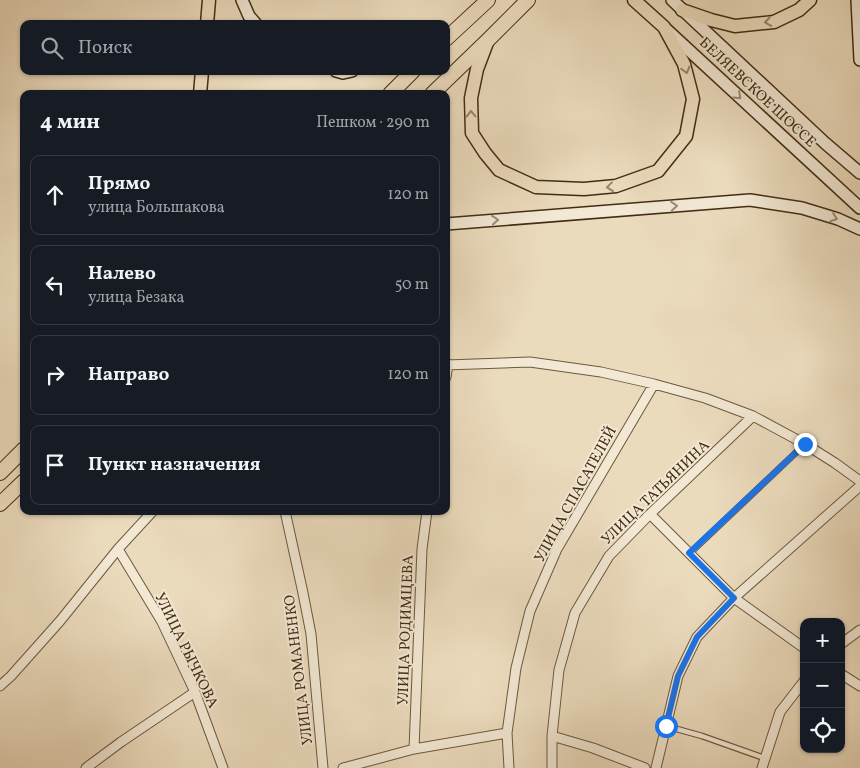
<!DOCTYPE html>
<html lang="ru">
<meta charset="utf-8">
<style>
:root{--surface:#171b24;--page:#20242c;--text:#f1f3f6;--muted:#9ea1a6;--line:#363941}
body{margin:0;font-family:Vollkorn,serif;background:var(--page);color:var(--text)}
.controls{position:absolute;right:15px;bottom:15px;display:grid;overflow:hidden;border-radius:10px;box-shadow:0 1px 4px #0004}
.controls button{width:45px;height:45px;display:grid;place-items:center;padding:0;border:0;border-bottom:1px solid var(--line);background:var(--surface);color:var(--text);font:25px sans-serif}
.stop{position:absolute;width:15px;height:15px;margin:-11px;border:4px solid #1a73e8;border-radius:50%;background:#fff}
.stop.end{background:#1a73e8;border-color:#fff;box-shadow:0 1px 5px #0008}
.list{margin:0;padding:0;list-style:none}
h2{display:flex;justify-content:space-between;align-items:center;height:65px;margin:0;padding:0 20px;font-size:21px}
h2 small{font-size:16px;font-weight:400;color:var(--muted)}
.list li{display:grid;grid-template-columns:32px 1fr auto;gap:15px;align-items:center;box-sizing:border-box;height:80px;margin:0 10px 10px;padding:0 10px;border:1px solid var(--line);border-radius:10px}
.list b{display:block;font-size:19px;white-space:nowrap}
.list p{margin:0;font-size:16px;white-space:nowrap;color:var(--muted)}
.list em{font-size:16px;font-style:normal;color:var(--muted)}
.icon{flex:none;width:28px;height:28px;fill:none;stroke:currentColor;stroke-width:2;stroke-linecap:round;stroke-linejoin:round}
.map{position:relative;flex:none;width:860px;height:768px;overflow:hidden}
.search{position:absolute;background:var(--surface);box-shadow:0 1px 4px #0004;left:20px;top:20px;width:430px;height:55px;display:flex;align-items:center;gap:12px;box-sizing:border-box;padding:0 18px;border-radius:10px;color:var(--muted);font-size:19px}
.panel{position:absolute;background:var(--surface);box-shadow:0 1px 4px #0004;left:20px;top:90px;width:430px;height:425px;border-radius:10px}
.map>svg:first-child{display:block}
.lines{fill:none;stroke-linecap:round;stroke-linejoin:round}
.service-casing{stroke:#6e583e;stroke-width:7}
.minor-casing{stroke:#6e583e;stroke-width:11}
.secondary-casing{stroke:#442c14;stroke-width:14}
.primary-casing{stroke:#442c14;stroke-width:15}
.trunk-casing{stroke:#442c14;stroke-width:16}
.service{stroke:#f2e8d4;stroke-width:4.5}
.minor{stroke:#f2e8d4;stroke-width:9}
.secondary{stroke:#f2e8d4;stroke-width:11}
.primary{stroke:#ebdbbd;stroke-width:12}
.trunk{stroke:#ebdbbd;stroke-width:14}
.oneway{stroke:#988468}
.oneway2{stroke:#9b8a74}
.route{stroke:#1a73e8;stroke-width:6}
.labels{text-anchor:middle;stroke-width:4;stroke-linejoin:round;paint-order:stroke}
.street-label{font-size:15px;fill:#442c14;stroke:#f2e8d4}
</style>
<div class="map">
<svg width="860" height="768" viewBox="0 0 860 768">
<rect width="100%" height="100%" fill="#ebdbbd"/>
<filter id="stains"><feTurbulence type="fractalNoise" baseFrequency=".004" numOctaves="4"/><feColorMatrix values="0 0 0 0 .2 0 0 0 0 .09 0 0 0 0 .02 0 0 0 .5 -.17"/></filter>
<radialGradient id="worn" r=".72"><stop offset=".6" stop-color="#630" stop-opacity="0"/><stop offset="1" stop-color="#630" stop-opacity=".3"/></radialGradient>
<g class="lines">
<defs>
<path id="service" d="M690 553 805 444
M666 726 702 736 764 758"/>
<path id="minor" d="M446 365 530 362 601 372 654 384 705 398 753 416 805 444 835 463 860 481
M446 377 448 364
M285 511 303 593 311 634 323 768
M650 514 734 598 804 648
M118 549 162 622 195 692 223 768
M841 644 860 630
M841 674 860 686
M0 686 11 676 60 621 118 549 153 511
M552 736 593 748 645 768
M414 749 422 549 427 511
M86 768 121 742 195 692
M343 768 414 749 507 733
M509 768 507 733 516 668 530 611 557 549 654 384
M552 768V736L559 670 575 613 609 556 650 514 753 416
M656 768 678 676 697 637 734 598 860 486
M762 768 780 712 804 681"/>
<path id="secondary" d="M242 0 249 16 256 24
M672 0 825 143 860 173
M857 0 860 60
M667 30 860 208
M336 71 343 73 352 71
M446 224 750 200 802 208 838 219 860 229"/>
<path id="primary" d="M682 10 711 20 735 26 774 22 799 10 810 0
M207 24 209 0
M488 40 477 69 471 98 472 133 485 153 499 170 536 187 584 189 616 186 658 171 686 136 693 99 684 64 664 27 634 0
M200 94 202 71"/>
<path id="trunk" d="M446 39 488 0
M390 94 413 71
M432 94 488 40 528 0
M0 473 24 449
M0 504 24 481"/>
</defs>
<use href="#service" class="service-casing"/>
<use href="#minor" class="minor-casing"/>
<use href="#secondary" class="secondary-casing"/>
<use href="#primary" class="primary-casing"/>
<use href="#trunk" class="trunk-casing"/>
<use href="#service" class="service"/>
<use href="#minor" class="minor"/>
<use href="#secondary" class="secondary"/>
<use href="#primary" class="primary"/>
<use href="#trunk" class="trunk"/>
</g>
<defs><path id="oneway-chevron" d="M-2-3.5L2.5 0L-2 3.5" fill="none" stroke-width="1.6" stroke-linecap="round" stroke-linejoin="round" transform="scale(1.25)"/></defs>
<g class="oneway">
<use href="#oneway-chevron" transform="translate(768 22) rotate(171)"/>
<use href="#oneway-chevron" transform="translate(686 70) rotate(75)"/>
<use href="#oneway-chevron" transform="translate(471 114) rotate(-92)"/>
<use href="#oneway-chevron" transform="translate(610 187) rotate(173)"/>
</g>
<g class="oneway2">
<use href="#oneway-chevron" transform="translate(738 96) rotate(43)"/>
<use href="#oneway-chevron" transform="translate(674 206) rotate(-4)"/>
<use href="#oneway-chevron" transform="translate(834 218) rotate(19)"/>
<use href="#oneway-chevron" transform="translate(495 220) rotate(-5)"/>
</g>
<g class="lines">
<path class="route" d="M666 726 678 676 697 637 734 598 689 553 805 444"/>
</g>
<g class="labels">
<g class="street-label">
<text transform="translate(758 92) rotate(43)" y="5">БЕЛЯЕВСКОЕ ШОССЕ</text>
<text transform="translate(655 492) rotate(-44)" y="5">УЛИЦА ТАТЬЯНИНА</text>
<text transform="translate(575 494) rotate(-61)" y="5">УЛИЦА СПАСАТЕЛЕЙ</text>
<text transform="translate(405 630) rotate(-88)" y="5">УЛИЦА РОДИМЦЕВА</text>
<text transform="translate(187 650) rotate(64)" y="5">УЛИЦА РЫЧКОВА</text>
<text transform="translate(298 670) rotate(-97)" y="5">УЛИЦА РОМАНЕНКО</text>
</g>
</g>
<rect width="100%" height="100%" filter="url(#stains)"/>
<rect width="100%" height="100%" fill="url(#worn)"/>
</svg>
<div class="controls">
<button>+</button>
<button>−</button>
<button><svg class="icon" aria-label="locate" viewBox="0 0 24 24"><circle cx="12" cy="12" r="6"/><path d="M12 2v4M12 18v4M2 12h4M18 12h4"/></svg></button>
</div>
<div class="stop" style="left:666px;top:726px"></div>
<div class="stop end" style="left:805px;top:444px"></div>
<div class="search"><svg class="icon" aria-label="search" viewBox="0 0 24 24"><circle cx="10" cy="10" r="6"/><path d="M15 15l6 6"/></svg>Поиск</div>
<section class="panel">
<h2>4 мин<small>Пешком · 290 m</small></h2>
<ul class="list">
<li><svg class="icon" aria-label="ahead" viewBox="0 0 24 24"><path d="M12 20V5M6 11l6-6 6 6"/></svg><div><b>Прямо</b><p>улица Большакова</p></div><em>120 m</em></li>
<li><svg class="icon" aria-label="left" viewBox="0 0 24 24"><path d="M17 20v-9H6M10 6l-5 5 5 5"/></svg><div><b>Налево</b><p>улица Безака</p></div><em>50 m</em></li>
<li><svg class="icon" aria-label="right" viewBox="0 0 24 24"><path d="M7 20v-9h11M14 6l5 5-5 5"/></svg><div><b>Направо</b></div><em>120 m</em></li>
<li><svg class="icon" aria-label="arrive" viewBox="0 0 24 24"><path d="M6 21V4h12l-3 4 3 4H6"/></svg><div><b>Пункт назначения</b></div></li>
</ul>
</section>
</div>
